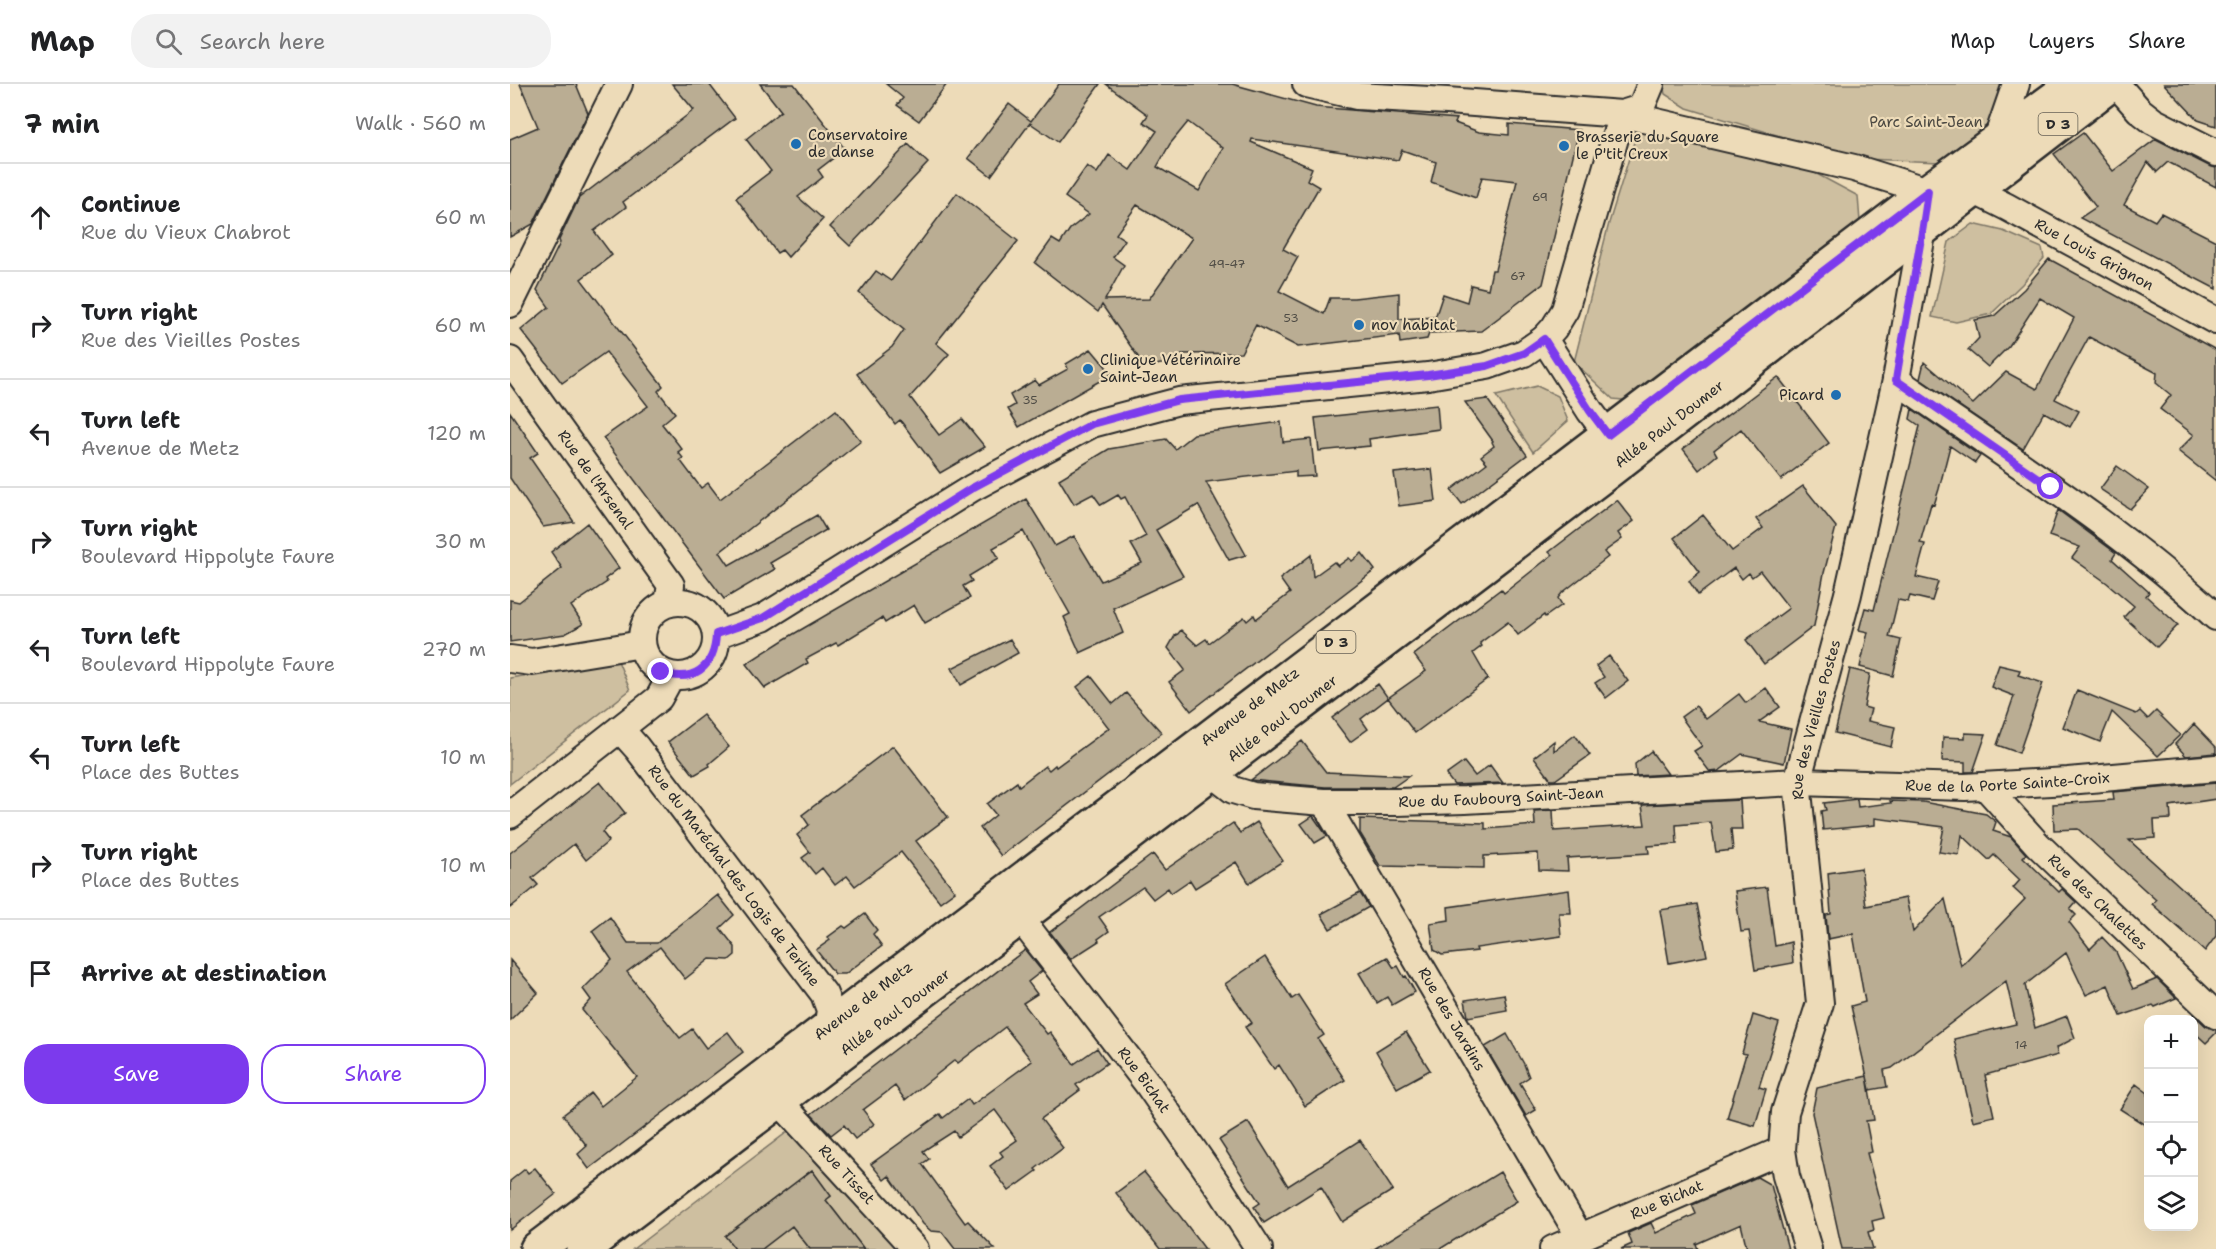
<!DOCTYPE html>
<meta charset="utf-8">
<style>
:root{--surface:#fff;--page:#f2f2f2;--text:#202124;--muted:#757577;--line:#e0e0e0;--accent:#7c3aed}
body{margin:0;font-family:"Shantell Sans",sans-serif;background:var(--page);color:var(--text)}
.controls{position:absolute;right:18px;bottom:18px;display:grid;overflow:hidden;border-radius:12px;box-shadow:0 6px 24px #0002}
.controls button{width:54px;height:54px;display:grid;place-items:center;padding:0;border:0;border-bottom:2px solid var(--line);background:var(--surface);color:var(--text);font:30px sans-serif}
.stop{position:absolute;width:18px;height:18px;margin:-14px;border:4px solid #7c3aed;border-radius:50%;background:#fff}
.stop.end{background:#7c3aed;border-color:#fff;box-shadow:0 2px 6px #0008}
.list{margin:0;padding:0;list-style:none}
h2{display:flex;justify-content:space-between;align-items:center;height:78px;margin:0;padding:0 24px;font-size:26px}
h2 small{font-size:20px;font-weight:400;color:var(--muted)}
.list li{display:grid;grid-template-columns:39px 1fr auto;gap:18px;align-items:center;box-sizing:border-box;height:108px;padding:0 24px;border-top:2px solid var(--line)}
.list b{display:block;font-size:22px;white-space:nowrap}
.list p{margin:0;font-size:20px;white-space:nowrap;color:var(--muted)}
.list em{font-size:20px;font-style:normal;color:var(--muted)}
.actions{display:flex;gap:12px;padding:18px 24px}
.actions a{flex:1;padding:14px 0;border:2px solid var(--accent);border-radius:24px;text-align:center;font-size:21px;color:var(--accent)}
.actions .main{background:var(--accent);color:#fff}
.icon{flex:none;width:33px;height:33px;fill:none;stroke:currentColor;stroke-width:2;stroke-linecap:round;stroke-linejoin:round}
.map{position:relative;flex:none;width:1706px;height:1165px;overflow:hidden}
header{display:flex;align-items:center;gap:36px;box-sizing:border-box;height:84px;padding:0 30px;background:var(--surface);border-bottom:2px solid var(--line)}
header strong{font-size:28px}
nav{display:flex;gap:33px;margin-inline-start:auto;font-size:21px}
.search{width:420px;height:54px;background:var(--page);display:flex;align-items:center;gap:15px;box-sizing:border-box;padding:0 21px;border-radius:24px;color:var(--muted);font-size:22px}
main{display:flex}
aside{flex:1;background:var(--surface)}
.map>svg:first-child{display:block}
.green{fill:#cebfa0;stroke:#7c7566;stroke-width:1.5}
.building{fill:#baad93;stroke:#2b2b2b;stroke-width:1.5;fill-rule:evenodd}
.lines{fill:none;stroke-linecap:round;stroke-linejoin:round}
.minor-casing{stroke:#2b2b2b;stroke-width:30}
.primary-casing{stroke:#2b2b2b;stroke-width:38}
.minor{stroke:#eddbb8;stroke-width:26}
.primary{stroke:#eddbb8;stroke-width:33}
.route{stroke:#7c3aed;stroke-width:8}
.poi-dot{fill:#1f6fb2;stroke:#eddbb8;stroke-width:2}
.labels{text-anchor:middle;stroke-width:4.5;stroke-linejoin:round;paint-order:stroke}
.number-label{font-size:12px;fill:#4f4c45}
.shield{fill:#eddbb8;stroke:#656055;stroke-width:1.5}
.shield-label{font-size:14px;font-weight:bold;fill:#2b2b2b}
.park-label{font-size:15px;fill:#4c4942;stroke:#eddbb8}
.poi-label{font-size:15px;fill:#2b2b2b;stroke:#eddbb8;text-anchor:start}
.street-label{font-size:15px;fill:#2b2b2b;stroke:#eddbb8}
</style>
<header>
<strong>Map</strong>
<div class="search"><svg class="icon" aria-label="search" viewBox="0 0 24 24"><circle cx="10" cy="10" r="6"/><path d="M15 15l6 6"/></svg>Search here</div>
<nav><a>Map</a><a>Layers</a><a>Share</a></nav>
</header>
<main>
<aside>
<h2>7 min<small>Walk · 560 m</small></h2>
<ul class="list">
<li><svg class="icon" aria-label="ahead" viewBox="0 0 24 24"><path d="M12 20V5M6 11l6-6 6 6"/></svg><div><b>Continue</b><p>Rue du Vieux Chabrot</p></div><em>60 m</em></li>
<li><svg class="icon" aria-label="right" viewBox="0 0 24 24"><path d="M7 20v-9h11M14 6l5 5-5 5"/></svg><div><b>Turn right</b><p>Rue des Vieilles Postes</p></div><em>60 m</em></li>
<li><svg class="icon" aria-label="left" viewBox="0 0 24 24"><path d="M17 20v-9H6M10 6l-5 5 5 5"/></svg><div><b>Turn left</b><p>Avenue de Metz</p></div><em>120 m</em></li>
<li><svg class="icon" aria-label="right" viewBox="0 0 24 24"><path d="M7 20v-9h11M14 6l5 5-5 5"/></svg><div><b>Turn right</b><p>Boulevard Hippolyte Faure</p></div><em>30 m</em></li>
<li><svg class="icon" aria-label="left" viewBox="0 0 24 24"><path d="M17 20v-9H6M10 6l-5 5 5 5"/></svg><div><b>Turn left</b><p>Boulevard Hippolyte Faure</p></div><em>270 m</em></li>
<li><svg class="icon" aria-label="left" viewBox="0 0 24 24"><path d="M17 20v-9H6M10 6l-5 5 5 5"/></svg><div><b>Turn left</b><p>Place des Buttes</p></div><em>10 m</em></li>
<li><svg class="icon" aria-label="right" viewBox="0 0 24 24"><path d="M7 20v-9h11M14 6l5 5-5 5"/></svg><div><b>Turn right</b><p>Place des Buttes</p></div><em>10 m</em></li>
<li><svg class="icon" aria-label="arrive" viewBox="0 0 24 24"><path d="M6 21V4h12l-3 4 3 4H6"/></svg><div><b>Arrive at destination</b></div></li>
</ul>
<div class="actions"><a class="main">Save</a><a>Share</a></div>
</aside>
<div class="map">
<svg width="1706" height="1165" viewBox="0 0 1706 1165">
<rect width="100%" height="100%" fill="#eddbb8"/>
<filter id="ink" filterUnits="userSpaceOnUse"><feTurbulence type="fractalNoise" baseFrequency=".0167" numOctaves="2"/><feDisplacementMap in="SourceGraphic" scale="12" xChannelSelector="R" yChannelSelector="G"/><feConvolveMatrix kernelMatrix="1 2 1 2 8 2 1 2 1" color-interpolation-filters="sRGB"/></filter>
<g filter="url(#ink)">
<path class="green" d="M1153 0H1492L1473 53 1430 78 1354 75 1324 68 1177 24 1155 10Z
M1128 45 1201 59 1305 89 1348 112 1350 138 1122 317 1103 315 1064 278 1099 139Z
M1463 140 1493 147 1532 164 1534 174 1512 200 1481 230 1446 238 1422 233 1439 158Z
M1027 302 1048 312 1058 337 1023 368 986 312Z
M108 577 120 606 0 700V594Z
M276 1049H286L390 1165H354L316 1116 321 1112 302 1086 215 1152 225 1165H123Z
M282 1142 300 1165H252Z"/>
<path class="building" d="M10 0H66L78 29 23 140 0 153V55L28 43Z
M162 0H199L225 34 113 118 116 123 84 147 102 171 71 195 153 302 148 307 165 329 152 340 172 365 168 368 173 374 170 376 191 404 198 399 210 415 326 326 351 357 210 468 219 481 307 431 316 446 260 479 265 485 214 515 93 354 138 322 96 268 52 299 11 246 39 223 27 206 50 159 49 156 69 114 184 26Z
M250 0H284L335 65 308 86 313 93 288 113 313 135 278 173 272 166 267 169 226 114 261 87 236 55 271 27Z
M376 0H437L409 37 387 21 393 14Z
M549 0H590L548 58 520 39 481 92 458 74 499 20 521 37Z
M596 0H722L806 23 947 35 945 39 969 48 999 51V40L1069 46 1033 200 971 247 920 249 933 210 957 218 961 201 978 205 982 186H985L1007 97 972 93 966 114 921 98 926 78 892 66 888 76 742 55 741 58 802 84 797 96 809 103 773 165 788 173 769 207 814 230 820 214H844L889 209V235L925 233 917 255 890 259 889 251 788 263 746 241 731 269 672 270 673 276 635 283 592 221 588 228 525 179 542 155 550 160 560 145 579 130 555 113 577 82 587 89 599 71 620 86 647 47 633 38 638 31ZM678 38 713 64 689 107 647 83 660 60ZM627 121 682 154 639 215 595 216 614 181 603 173 615 156 606 150Z
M1654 0H1706V42L1688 36Z
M1573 49 1603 87 1646 55 1699 82 1706 84V103L1658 78 1647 88 1638 78 1614 121 1645 137 1651 129 1706 157V205L1570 134 1586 123 1544 70Z
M398 60 418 79 340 162 320 143Z
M447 109 508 157 426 259 439 270 400 313 429 351 452 335 475 363 430 389 390 336 385 340 347 290 382 263 394 246 349 209 366 187 381 197Z
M1539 175 1706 266V397L1668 367 1684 351 1650 325 1661 311 1646 299 1647 289 1579 253 1545 315 1569 327 1560 343 1534 328 1513 365 1410 295 1414 278 1463 320 1496 288 1527 305 1564 234 1530 214 1499 262 1478 283 1458 266 1469 254 1465 236 1484 232 1514 205Z
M581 265 602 290 509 343 498 325 505 321 500 311 525 296 529 301 558 285 556 280Z
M1268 293 1319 359 1271 396 1231 345 1204 366 1207 371 1189 386 1173 365Z
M977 315 1017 371 952 420 941 406 977 379 971 372 984 362 982 358 983 357 955 318Z
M927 321 929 345 859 355 860 362 809 367 805 334Z
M1402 325 1470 372 1465 379 1440 362 1429 405 1424 421 1421 420 1410 459 1415 460 1406 493 1428 498 1422 517 1400 512 1398 518 1388 516 1379 553 1391 556 1383 592 1350 583 1358 548 1349 546 1355 524 1364 526 1410 342 1400 335Z
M0 328 28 369 20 374 64 438 33 443 0 394Z
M771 338 773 358 801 355 805 392 786 393V387L696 398 736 471 719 476 688 421 646 446 673 492 603 524 613 549 570 569 554 533 560 530 513 447 483 464 489 474 459 492 462 497 453 502 460 514 415 539 404 521 375 539 372 534 328 561 326 559 296 575 298 579 255 604 236 580 275 555 516 415 545 462 564 452 591 497 632 479 621 460 636 452 615 413 611 415 608 411 591 421 583 410 564 420 549 395 599 365 656 355 665 365 684 350Z
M1607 382 1639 405 1620 425 1590 405Z
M922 385 926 417 889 422 884 389Z
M1293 402 1326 443 1314 489 1304 542 1254 580 1236 556 1279 524 1250 487 1242 493 1239 489 1232 495 1224 484 1188 511 1179 497 1190 488 1164 454 1193 431 1222 467 1253 444 1246 435Z
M1107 416 1124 437 1108 449 1112 455 1094 468 1098 473 1052 509 1048 514 1052 521 1035 533 1034 531 1008 551 998 538 970 559 972 562 963 569 978 595 905 649 878 614 916 587 904 571 991 505 994 509 1008 498 1042 471 1039 468Z
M1548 426 1606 469 1602 475 1639 508 1636 512 1668 541 1647 563 1614 533 1624 522 1597 499 1562 474 1570 463 1539 452Z
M77 439 109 484 95 495 97 498 61 522 73 540 55 550 0 558V516L9 518 52 484 41 468Z
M852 469 865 486 681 627 659 598 675 586 658 564 666 550 667 551 671 546 687 561 696 555 699 559 734 533 737 537 744 531 746 535 780 509 770 495 801 471 803 493 824 478 828 482 839 474 842 477Z
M500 555 508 569 451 601 442 584Z
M1099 572 1118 597 1096 614 1085 599 1094 593 1086 582Z
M1489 581 1510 586 1508 591 1533 599 1509 669 1487 661 1504 612 1481 603Z
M1340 585 1360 590 1354 623 1361 625 1358 637 1385 643 1381 663 1325 649Z
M581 592 603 620 616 609 652 649 491 772 470 744 486 731 477 720 507 698 509 702 535 682 539 686 545 681 546 683 599 644 567 603Z
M868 600 878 614 851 635 858 645 840 658 822 634Z
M1256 604 1270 623 1249 638 1281 645 1274 679 1232 670 1209 687 1200 688 1184 667 1192 662 1171 633 1186 622 1196 635 1229 610 1236 619Z
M1567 606 1626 630 1630 627 1638 635 1646 627 1670 651 1648 672 1602 628 1590 658 1553 643Z
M193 631 219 663 199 680 200 682 184 691 158 658Z
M1684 640 1706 663V669L1676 672 1665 660Z
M1455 649 1476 650 1463 688H1455V678L1432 677 1433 653 1455 654Z
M1065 651 1080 671 1045 696H1041L1024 673 1044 657V667Z
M792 657 816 688 899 692 883 703H815L741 696Z
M383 662 438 733 406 757 445 807 430 818 391 768 345 802 337 792 325 801 312 784 305 790 292 774 300 768 287 751 299 741 292 731Z
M1141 667 1158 690 1126 692 1125 680Z
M954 678 965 692 980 681 993 699 944 701 936 691Z
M90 698 115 729 92 748 99 757 76 776 64 760 22 794 28 801 0 824V769Z
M1706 699V715L1660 722 1661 735 1644 736 1645 754 1619 756 1706 835V852L1695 867 1642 820 1646 816 1568 745 1544 746 1543 720 1604 716 1603 708Z
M1347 715 1348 723 1381 719 1380 717 1413 718 1476 730 1486 738 1483 747 1501 753 1516 770 1513 773 1549 808 1552 805 1566 818 1560 825 1566 831 1559 838 1580 865 1592 853 1606 868 1623 905 1647 895 1666 914 1645 923 1643 921 1611 932 1598 901 1576 911 1556 869 1515 901 1525 944 1557 932 1565 954 1546 964 1548 971 1475 991 1484 1032 1463 1037 1444 955 1506 940 1496 897 1382 984 1374 986 1377 1003 1360 1006 1341 922 1355 918 1343 850 1318 855 1316 831 1321 830 1318 789 1351 784 1356 822 1396 814 1403 848 1435 815 1451 882 1515 815 1503 804 1510 796 1484 771 1479 776 1452 751 1449 771 1429 768 1434 743 1365 734V741L1313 746 1311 727 1316 726 1314 719Z
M1230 716 1232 745H1221L1223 766 1206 768 1201 738 1166 741 1167 760 1138 762 1139 769 1057 774 1058 787 1029 786 1028 769 974 772V784L870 782 850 749V735L975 739V745L1025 741 1024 727 1043 726 1044 747 1135 741 1132 721Z
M803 732 817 752 805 759 791 740Z
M747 738 773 777 739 799 726 778 685 804 680 796 661 809 658 804 643 815 633 803 589 833 599 847 588 855 589 857 561 875 540 848 643 770 655 786 723 739 730 749Z
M1257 803 1265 862 1281 858 1283 879 1245 886 1239 847 1231 848 1225 807Z
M1059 806 1061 829H1049L1051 852 966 864 967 867 932 871 924 866 920 839 939 836 938 823Z
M850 809 859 823 820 845 811 830Z
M208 811 224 831 210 844 225 863V871L219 876 200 875 175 895 150 863 117 888 170 954 182 945 196 964 218 948 233 968 79 1085 68 1070 77 1062 53 1031 81 1009 91 1022 127 993 72 926 81 916 73 905 102 876 82 847 100 833 118 859H147Z
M1187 820 1197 872 1159 879 1150 826Z
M355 830 367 846 363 850 372 862 335 890H325L306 866 320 856 318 853 333 842 336 844Z
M515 866 532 887 518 898 527 910 513 919 537 950 540 948 564 980 587 964 597 979 566 1001 570 1006 531 1035 553 1064 525 1085 527 1087 499 1107 480 1082 493 1072 490 1068 507 1056 485 1026 448 1053 444 1047 413 1067 419 1075 412 1080 455 1139 458 1137 485 1165H445L432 1148 421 1147 413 1140 379 1092 374 1096 361 1080 430 1030 433 1034 458 1015 462 1021 522 977 495 943 448 979 445 976 395 1016 385 1002 353 1026 364 1040 345 1055 334 1041 321 1051 301 1030Z
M755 873 782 915 788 911 814 951 808 955 835 996 795 1022 769 981 764 985 735 943 742 939 715 900Z
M877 873 884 884 888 882 894 893 896 892 905 908 882 921 877 913 867 919 849 889Z
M0 876 28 909 0 936Z
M994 910 997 926 958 933 955 916Z
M1683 930 1696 942 1706 946V949L1696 959 1683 947Z
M1243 931 1269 939 1249 1003 1256 1005 1245 1042 1217 1034 1236 970 1232 969Z
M896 948 920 986 887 1004 866 967Z
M997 950 1014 980 1019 993 1010 999 1026 1026 1016 1032 975 963Z
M1357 992 1364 1036 1356 1037 1362 1068 1357 1069 1374 1134 1362 1137 1364 1146 1358 1148 1363 1165H1332L1302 1029 1307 1004Z
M1626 1000 1638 1009V1043L1610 1025Z
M738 1038 778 1102 850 1056 883 1106 832 1138 811 1103 754 1139 744 1123 750 1119 709 1056Z
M25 1084 46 1110 0 1146V1097L15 1085 18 1089Z
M302 1086 321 1112 316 1116 354 1165H300L282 1142 252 1165H225L215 1152Z
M634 1088 670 1132 695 1165H650L606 1109Z
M990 1088 1007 1117 930 1165H864Z
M1247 1093 1261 1101 1278 1165H1237L1231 1140 1186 1160 1188 1165H1111L1122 1160 1118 1149 1141 1139 1146 1149 1186 1130 1182 1121Z"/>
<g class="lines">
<defs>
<g id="minor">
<path id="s1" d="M796 0 847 12 937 17 1112 30 1344 84 1418 107 1463 106 1497 123 1706 237"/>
<path d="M1606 0 1629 26 1643 37 1706 69"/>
<path d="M1112 30 1131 24 1141 0"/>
<path d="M1490 59 1486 58 1506 0"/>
<path d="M0 220 109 0"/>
<path id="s2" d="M0 276 161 501 158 519"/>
<path d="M1386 296C1494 371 1610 444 1706 533"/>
<path d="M1098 351 1080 327 1034 255 1044 244 1055 226 1112 30"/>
<circle cx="169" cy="555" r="37"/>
<path d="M206 551 253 534 462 404 582 340 669 317 918 292 977 282 1014 269 1034 255"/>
<path d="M0 575 22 578 132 560"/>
<path id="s3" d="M110 645 127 664 314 910 320 926 317 946"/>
<path id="s4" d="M701 689 723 706 743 712 814 718H887L955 716 1287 698 1455 703 1558 697 1706 684"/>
<path id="s5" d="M1475 702 1528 761 1706 931"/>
<path id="s6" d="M814 718 1070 1153"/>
<path d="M0 731 149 614 161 592"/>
<path id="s7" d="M510 834 637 999 711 1106 749 1165"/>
<path id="s8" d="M269 1017 405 1165"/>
<path id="s9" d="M1043 1165 1272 1066"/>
<path id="s10" d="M1298 1165 1276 1092 1272 1066 1275 1028 1310 919 1287 698 1338 510 1386 296 1415 134"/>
</g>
<g id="primary">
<path id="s11" d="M27 1165 1418 107 1564 0"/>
<path id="s12" d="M73 1165 1088 395 1601 0"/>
</g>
</defs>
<use href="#minor" class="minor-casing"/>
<use href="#primary" class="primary-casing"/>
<use href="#minor" class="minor"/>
<use href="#primary" class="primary"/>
</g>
</g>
<g class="lines" filter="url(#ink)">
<path class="route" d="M151 588C182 600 205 584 206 550L253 534 462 404 582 340 669 316 918 291 977 282 1014 269 1034 255 1080 327 1098 351 1418 107C1410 171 1396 233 1386 296L1541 403"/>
</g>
<g class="poi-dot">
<circle cx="286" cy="60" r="6"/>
<circle cx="1054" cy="62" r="6"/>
<circle cx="849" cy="241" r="6"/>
<circle cx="578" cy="285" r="6"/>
<circle cx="1326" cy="311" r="6"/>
</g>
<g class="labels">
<g class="number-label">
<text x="1030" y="117">69</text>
<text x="717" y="184">49-47</text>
<text x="1008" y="196">67</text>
<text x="781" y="238">53</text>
<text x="520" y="320">35</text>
<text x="1511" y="965">14</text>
</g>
<g class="shield">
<rect x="1528.5" y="29" width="39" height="22" rx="4.5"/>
<rect x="806.5" y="547" width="39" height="22" rx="4.5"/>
</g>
<g class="shield-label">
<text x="1548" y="45">D 3</text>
<text x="826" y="563">D 3</text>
</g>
<g class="park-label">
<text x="1416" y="43">Parc Saint-Jean</text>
</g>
<g class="poi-label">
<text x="298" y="56">Conservatoire<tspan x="298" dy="17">de danse</tspan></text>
<text x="1066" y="58">Brasserie du Square<tspan x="1066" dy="17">le P'tit Creux</tspan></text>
<text x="861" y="246">nov habitat</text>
<text x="590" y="281">Clinique Vétérinaire<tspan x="590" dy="17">Saint-Jean</tspan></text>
<text x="1314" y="316" text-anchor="end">Picard</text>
</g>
<g class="street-label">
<text dy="5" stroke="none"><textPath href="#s1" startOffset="816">Rue Louis Grignon</textPath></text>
<text dy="5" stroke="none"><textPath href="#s12" startOffset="1364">Allée Paul Doumer</textPath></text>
<text dy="5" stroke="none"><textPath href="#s2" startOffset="147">Rue de l'Arsenal</textPath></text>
<text dy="5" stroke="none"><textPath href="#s11" startOffset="896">Avenue de Metz</textPath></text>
<text dy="5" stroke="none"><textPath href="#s12" startOffset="878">Allée Paul Doumer</textPath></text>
<text dy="5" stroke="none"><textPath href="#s10" startOffset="542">Rue des Vieilles Postes</textPath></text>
<text dy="5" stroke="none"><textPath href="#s4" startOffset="804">Rue de la Porte Sainte-Croix</textPath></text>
<text dy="5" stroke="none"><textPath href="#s4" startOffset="297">Rue du Faubourg Saint-Jean</textPath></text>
<text dy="5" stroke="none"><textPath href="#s3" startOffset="186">Rue du Maréchal des Logis de Terline</textPath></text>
<text dy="5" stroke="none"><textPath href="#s5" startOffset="162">Rue des Chalettes</textPath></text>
<text dy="5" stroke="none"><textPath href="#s11" startOffset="410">Avenue de Metz</textPath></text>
<text dy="5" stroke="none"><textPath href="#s12" startOffset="392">Allée Paul Doumer</textPath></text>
<text dy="5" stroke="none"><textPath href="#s6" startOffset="252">Rue des Jardins</textPath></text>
<text dy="5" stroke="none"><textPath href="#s7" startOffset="204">Rue Bichat</textPath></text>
<text dy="5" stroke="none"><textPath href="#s8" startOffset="100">Rue Tisset</textPath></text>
<text dy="5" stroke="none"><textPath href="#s9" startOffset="124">Rue Bichat</textPath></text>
</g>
</g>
</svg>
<div class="controls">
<button>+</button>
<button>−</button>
<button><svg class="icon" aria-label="locate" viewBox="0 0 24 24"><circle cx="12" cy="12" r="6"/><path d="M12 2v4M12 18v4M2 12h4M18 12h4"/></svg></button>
<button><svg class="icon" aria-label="layers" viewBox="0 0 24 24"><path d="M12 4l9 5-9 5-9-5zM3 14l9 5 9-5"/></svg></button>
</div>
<div class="stop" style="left:1541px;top:403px"></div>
<div class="stop end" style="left:151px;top:588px"></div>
</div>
</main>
